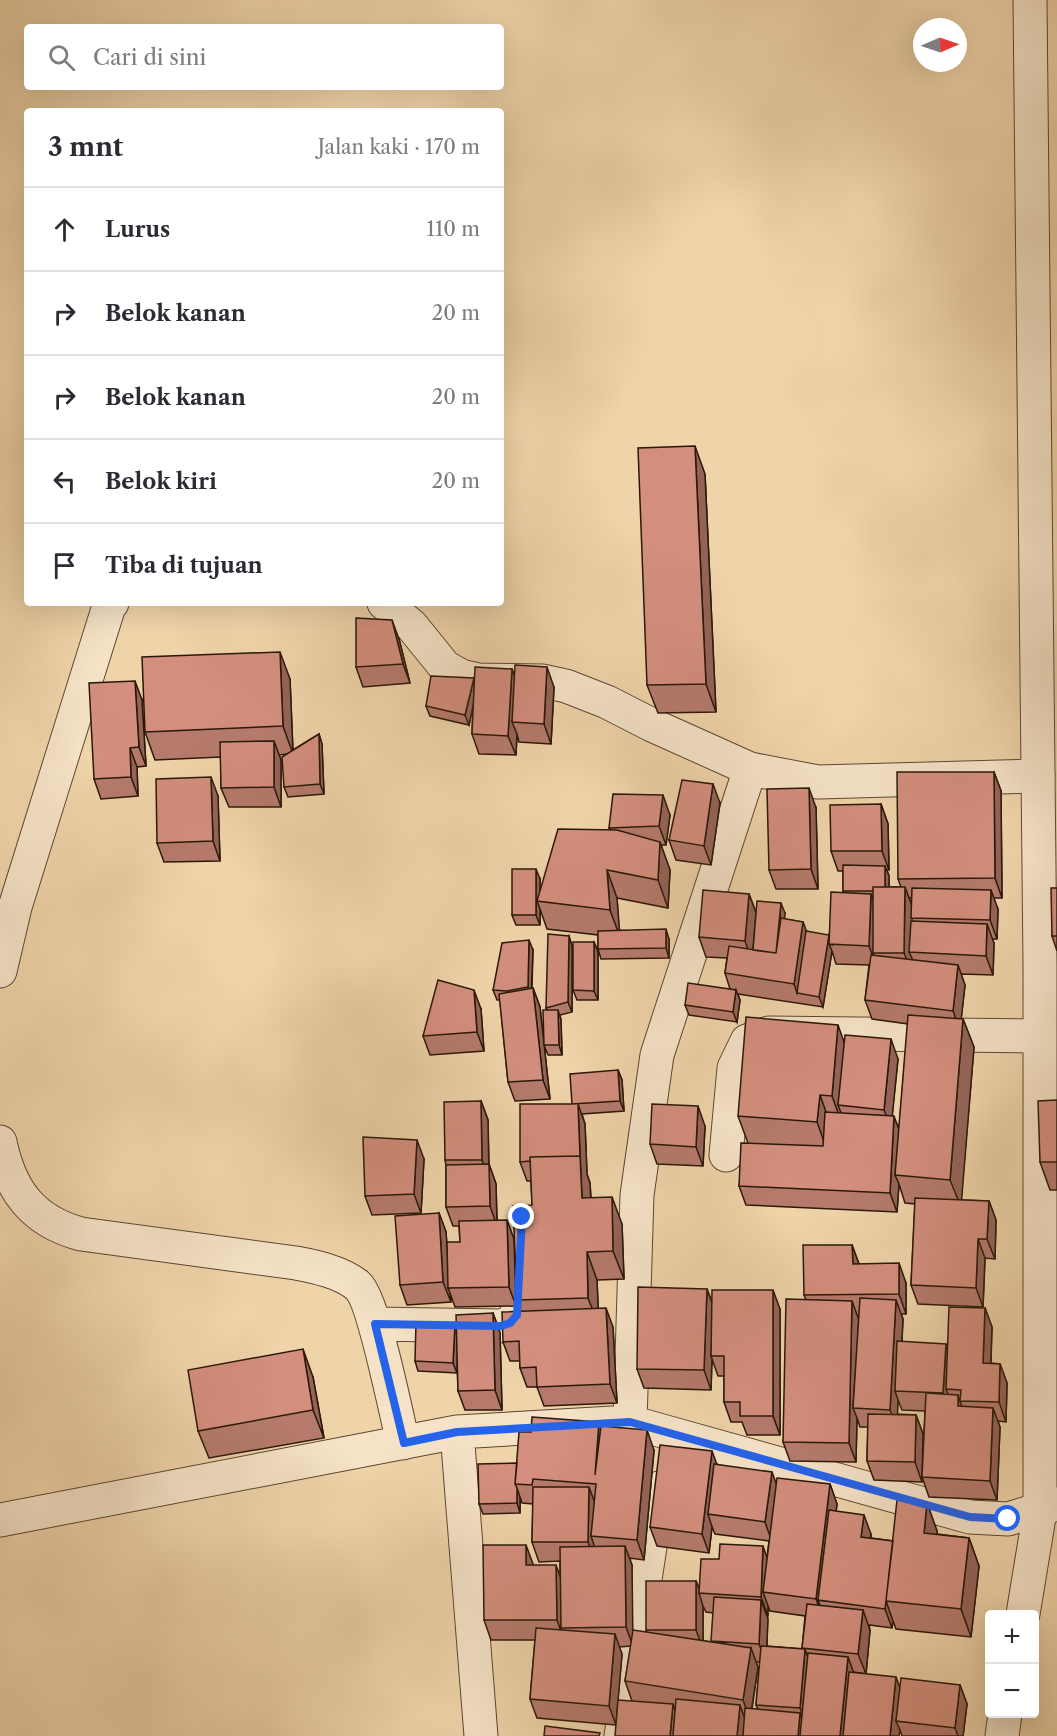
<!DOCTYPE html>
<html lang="id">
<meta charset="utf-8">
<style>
:root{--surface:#fff;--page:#f2f2f3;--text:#2b2b33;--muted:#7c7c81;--line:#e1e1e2}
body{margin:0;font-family:"Libre Caslon Text",serif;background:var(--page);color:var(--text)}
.controls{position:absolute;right:18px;bottom:18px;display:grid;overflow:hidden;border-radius:6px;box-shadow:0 6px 24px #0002}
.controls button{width:54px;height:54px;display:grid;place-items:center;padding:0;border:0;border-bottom:2px solid var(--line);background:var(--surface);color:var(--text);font:30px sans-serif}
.compass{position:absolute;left:913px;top:18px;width:54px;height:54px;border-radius:50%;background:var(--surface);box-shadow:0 6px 24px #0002;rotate:88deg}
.stop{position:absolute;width:18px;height:18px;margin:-14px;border:4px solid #2563eb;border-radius:50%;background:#fff}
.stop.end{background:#2563eb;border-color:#fff;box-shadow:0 2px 6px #0008}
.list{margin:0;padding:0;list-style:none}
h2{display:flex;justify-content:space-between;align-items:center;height:78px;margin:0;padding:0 24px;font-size:26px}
h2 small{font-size:20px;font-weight:400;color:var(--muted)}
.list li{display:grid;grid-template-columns:39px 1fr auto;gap:18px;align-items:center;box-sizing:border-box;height:84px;padding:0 24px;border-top:2px solid var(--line)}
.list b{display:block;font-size:22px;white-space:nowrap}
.list em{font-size:20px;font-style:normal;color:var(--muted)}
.icon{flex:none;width:33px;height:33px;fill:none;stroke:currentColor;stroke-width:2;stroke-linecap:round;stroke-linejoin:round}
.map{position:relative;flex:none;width:1057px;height:1736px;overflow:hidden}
.search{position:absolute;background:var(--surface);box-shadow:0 6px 24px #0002;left:24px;top:24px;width:480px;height:66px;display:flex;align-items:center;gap:15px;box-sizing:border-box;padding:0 21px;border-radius:6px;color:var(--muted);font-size:22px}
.panel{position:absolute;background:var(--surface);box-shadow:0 6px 24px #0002;left:24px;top:108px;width:480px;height:498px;border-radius:6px}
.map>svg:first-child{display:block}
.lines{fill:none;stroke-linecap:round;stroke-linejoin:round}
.minor-casing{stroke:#5c4731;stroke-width:35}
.tertiary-casing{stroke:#5c4731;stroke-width:35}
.minor{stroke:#f5e2c7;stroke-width:33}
.tertiary{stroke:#f5e2c7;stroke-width:33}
.wall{fill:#b57a6c;stroke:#2b1809;stroke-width:1.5;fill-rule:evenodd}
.shaded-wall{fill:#946358;stroke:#2b1809;stroke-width:1.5}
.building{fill:#d38e7d;stroke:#2b1809;stroke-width:1.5}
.route{stroke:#2563eb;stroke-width:8}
</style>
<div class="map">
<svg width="1057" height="1736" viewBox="0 0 1057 1736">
<rect width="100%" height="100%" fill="#efd3a9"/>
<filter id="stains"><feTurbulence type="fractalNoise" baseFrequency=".00333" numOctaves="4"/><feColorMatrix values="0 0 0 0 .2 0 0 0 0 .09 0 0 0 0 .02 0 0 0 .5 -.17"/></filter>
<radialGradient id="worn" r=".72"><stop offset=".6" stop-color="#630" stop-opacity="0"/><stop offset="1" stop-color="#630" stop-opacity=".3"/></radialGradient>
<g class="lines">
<defs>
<path id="minor" d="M384 603 411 625 445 667 461 676 479 680 543 681 566 686 607 702 652 725 750 769 818 782 1038 776
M0 971 15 907 109 606 112 603
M0 1142C10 1190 32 1221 81 1234L296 1263C317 1267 340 1272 357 1285 373 1298 397 1417 403 1443
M726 1155 734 1068 747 1041 769 1033 1039 1036
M375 1324 501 1326 510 1323 517 1315 520 1256
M630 1422 637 1195 657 1055 750 769
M457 1432 481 1736
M0 1520 457 1432 630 1422 970 1517 1008 1519 1057 1504
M621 1736 659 1488"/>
<path id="tertiary" d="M1023 1614 1040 1511V965L1030 0
M1002 1736 1005 1714"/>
</defs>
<use href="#minor" class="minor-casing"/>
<use href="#tertiary" class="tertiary-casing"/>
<use href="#minor" class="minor"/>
<use href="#tertiary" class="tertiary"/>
</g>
<path class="wall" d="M705 474 716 712 658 713 647 685Z
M399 639 410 683 363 687 356 667Z
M512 669 515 677 554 687 551 744 519 742 517 734 516 755 479 754 472 734 473 705 469 725 430 716 426 706 475 680Z
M290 679 293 750 319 734 322 744 324 794 288 797 284 787 286 754 279 755 281 760V807H229L221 788V757L155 760 145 732Z
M142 700 146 766 137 767 138 796 101 799 94 779Z
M994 772 1001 791 1002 898H993L998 909 997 939H992L994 943 993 975 961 974 965 985 961 1019H963L974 1047 961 1200 989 1201 996 1220 995 1259 985 1258 983 1307 918 1304 911 1285 915 1204 905 1203 899 1184 897 1212 746 1205 739 1186 748 1143 738 1116 844 1042 898 1059 892 1115 899 1129 908 1024 872 1019 865 1000 869 965 836 964 832 951 823 1007 738 994 740 1000 737 1022 689 1015 685 1005 730 989 725 973 727 958 706 957 699 937 749 894 756 912 785 913 784 919 803 922 806 931 830 937 843 892V871H838L831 851 881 804 888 824 889 870H887L889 876V887H901L898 879ZM909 898H912V906Z
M218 796 220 861 164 862 157 843Z
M720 803 711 865 676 860 669 840Z
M816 808 818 889H776L769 870Z
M670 815 666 845H661L670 870 668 908 617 898 619 930 669 939V958L601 959 598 949V935L547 929 540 909V925H516L512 915 540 879V891L610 830 609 828Z
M1057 888V951L1052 936Z
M569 936 572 946V1012L560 1015 561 1020 562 1055H548L544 1045 547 1010 546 1008Z
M594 942 598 952V1000H577L573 990Z
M533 950 532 988H533L540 1007 550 1099 515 1101 508 1082 500 1000H497L493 990Z
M481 1009 484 1051 430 1055 423 1036Z
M618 1070 622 1080 624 1111 582 1114 585 1124 587 1174 590 1183 591 1197 622 1224 624 1279 597 1280 598 1308 613 1327 617 1403 544 1406 537 1387H527L520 1368V1361H510L503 1342 521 1312 517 1300 532 1205 531 1181H527L520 1162 572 1104Z
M1057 1100V1190H1050L1040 1162Z
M481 1101 488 1120 489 1164 496 1184 497 1220 514 1239 516 1306 455 1307 450 1293 451 1302 407 1305 400 1285 439 1213 446 1232 447 1247 460 1242 459 1226H453L446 1207V1165L445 1160Z
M705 1126 703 1166 657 1164 650 1144Z
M424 1159 421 1213 372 1215 365 1196Z
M852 1245 859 1264 906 1283V1314H901L903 1319 902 1342 948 1348 985 1308 992 1327 991 1363 1000 1364 1007 1383 1006 1422 998 1421 1000 1427 997 1500 929 1497 922 1477 925 1411 902 1410 898 1400 897 1414 916 1415 923 1434 922 1482 874 1480 867 1461 868 1427H860L857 1418 856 1462 790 1461 783 1442 806 1300 804 1295Z
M707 1289 712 1302 780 1309V1435H747L742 1422H731L724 1402V1376H718L712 1359 711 1390 644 1388 637 1369Z
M493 1313 500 1333 502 1410H465L458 1391 457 1361V1373L418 1371 415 1361 457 1329Z
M313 1377 324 1438 209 1458 198 1431Z
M599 1422 601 1427 654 1450 644 1560 629 1558 632 1565V1634L647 1632 646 1630 696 1581 699 1588 719 1559 767 1557 769 1541 715 1534 712 1527 709 1553 657 1546 650 1527 717 1465 776 1483 830 1484 837 1504 836 1511 871 1534V1538L893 1541 927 1503 937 1531V1534L969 1538 979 1566 971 1637 896 1629 893 1621 892 1628 869 1625 870 1630 866 1674 854 1672 900 1689 960 1685 967 1704 963 1736H902L900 1730 616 1725 537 1718 530 1699 535 1640H491L484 1620 533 1565 560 1576V1561L539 1562 532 1542 533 1504 522 1503 520 1497V1513L483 1514 479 1504 517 1463 531 1432ZM703 1606 706 1612 713 1613 712 1642 703 1641ZM768 1606 770 1611 805 1616 802 1649 767 1646ZM631 1646 625 1681 632 1701 617 1709 622 1654 619 1647ZM756 1662H760L756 1705 758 1709H752L758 1667Z"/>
<path class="shaded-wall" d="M695 446 705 474 716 712 706 684Z
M392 620 399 639 410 683 403 664Z
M280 652 290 679 293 754 283 726Z
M547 667 554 687 551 744 544 724Z
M512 669 519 688 512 722 517 734 516 755 508 736Z
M474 678 477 688 469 725 465 715Z
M135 681 142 700 146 766 139 747Z
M319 734 322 744 324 794 320 784Z
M274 741 281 760V807L274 787Z
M130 748 137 767 138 796 131 777Z
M994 772 1001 791 1002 898 995 878Z
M211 777 218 796 220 861 213 841Z
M713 784 720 803 711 865 704 846Z
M809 788 816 808 818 889 811 869Z
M663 795 670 815 666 845 659 826Z
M881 804 888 824 889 870 882 851Z
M660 842 670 870 668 908 658 880Z
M885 866 889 876V902L885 892Z
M536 869 540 879V901H537L540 909V925L536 915Z
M607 870 617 898 620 937 610 910Z
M905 887 912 906V952H909L912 958V972L904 953Z
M991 890 998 909 997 939 990 920Z
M749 894 756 913 752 961 745 941Z
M871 894 878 913 873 953 876 962V965L869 946Z
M781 903 785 913 780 965 777 955Z
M803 922 810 941 797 993 794 984Z
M987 924 994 943 993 975 986 956Z
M666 929 669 939V958L666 948Z
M829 935 833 945 829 944 832 951 823 1007 819 997Z
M569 936 572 946V1012L568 1002Z
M529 940 533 950 531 997 528 987Z
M594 942 598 952V1000L594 991Z
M958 965 965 985 960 1030 953 1011Z
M533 988 540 1007 550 1099 543 1080Z
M474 990 481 1009 484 1051 477 1032Z
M736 990 740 1000 737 1022 733 1012Z
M558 1010 561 1020 562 1055 559 1045Z
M963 1019 974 1047 961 1207 950 1180Z
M838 1025 848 1053 838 1105 843 1118 842 1124 832 1096Z
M891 1039 898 1059 891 1129 884 1110Z
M618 1070 622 1080 624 1111 620 1101Z
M820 1095 830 1123 827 1150 817 1122Z
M481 1101 488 1120 489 1179 482 1160Z
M578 1104 585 1124 587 1174 590 1183 592 1225 582 1198Z
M698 1106 705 1126 703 1166 696 1147Z
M894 1116 901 1135 895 1175 899 1184 897 1212 890 1193Z
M417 1140 424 1159 421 1213 414 1194Z
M489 1164 496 1184 497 1226 490 1206Z
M612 1197 622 1224 624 1279 613 1251Z
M989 1201 996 1220 995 1259 987 1239Z
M439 1213 446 1232 450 1288H448L450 1293 451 1302 443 1282Z
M507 1220 514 1239 516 1306 509 1287Z
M978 1239 985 1258 983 1307 976 1288Z
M852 1245 859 1264H853Z
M587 1252 597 1280 599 1326 588 1298Z
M899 1263 906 1283V1314L899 1294Z
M707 1289 714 1308 711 1356 712 1359 711 1390 704 1370Z
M773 1290 780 1309V1435L773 1416Z
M896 1300 903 1319 899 1391H895L898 1400 897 1429 890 1410Z
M852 1301 859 1320 853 1408 857 1418 856 1462 849 1443Z
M606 1308 613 1327 617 1403 610 1384Z
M985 1308 992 1327 990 1382 983 1363Z
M493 1313 500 1333 502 1410 495 1390Z
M455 1324 458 1334 457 1373 453 1363Z
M946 1344 953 1363 946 1389 951 1402 950 1412 943 1393Z
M303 1349 313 1377 324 1438 313 1410Z
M1000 1364 1007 1383 1006 1422 999 1402Z
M958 1395 965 1416 958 1406Z
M993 1408 1000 1427 997 1500 990 1481Z
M916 1415 923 1434 922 1482 915 1462Z
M599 1422 606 1441 595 1475Z
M647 1430 654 1450 644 1560 637 1540Z
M712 1451 719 1470 708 1514 712 1527 709 1553 702 1534Z
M772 1472 779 1491 772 1542 765 1522Z
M830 1484 837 1504 825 1601 818 1600 823 1614V1618L816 1599Z
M589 1487 596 1506 591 1536 595 1548V1561L588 1542Z
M517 1488 520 1497V1513L517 1503Z
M927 1503 937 1531 934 1561 924 1533Z
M864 1515 871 1534 868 1556 861 1537Z
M969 1538 979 1566 971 1637 961 1609Z
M526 1545 533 1564V1584L526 1565Z
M625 1546 632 1565 633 1646 626 1627Z
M763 1546 770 1566 763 1592 768 1606V1616L761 1597Z
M556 1565 563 1584 561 1628 564 1636V1640L557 1620Z
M696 1581 701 1593H699L703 1606V1649L696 1630Z
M761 1600 768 1619 766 1663 759 1644Z
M886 1601 893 1621 892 1628 885 1609Z
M863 1610 870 1630 866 1674 858 1654Z
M615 1634 622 1654 616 1725 609 1706Z
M751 1648 758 1667 750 1719 743 1700Z
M805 1649 812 1669 807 1727 800 1708Z
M848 1657 855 1676 849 1736H840Z
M896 1677 903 1696 896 1721 900 1730 899 1736H890Z
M960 1685 967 1704 963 1736H958L955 1728Z
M673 1704 680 1724 679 1736H670Z
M740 1705 747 1725 746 1736H737Z
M800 1713 807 1732V1736H798Z"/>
<path class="building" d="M695 446 706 684 647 685 638 448Z
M356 618 392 620 403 664 356 667Z
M280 652 283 726 145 732 142 657Z
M515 665 547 667 544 724 512 722Z
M475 667 512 669 508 736 472 734Z
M431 676 474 678 465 715 426 706Z
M135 681 139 747 130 748 131 777 94 779 89 683Z
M319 734 320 784 284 787 282 757Z
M274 741V787L221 788 220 742Z
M897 772H994L995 878 898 879Z
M211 777 213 841 157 843 156 779Z
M682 780 713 784 704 846 669 840Z
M809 788 811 869 769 870 767 789Z
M613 794 663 795 659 826 609 828Z
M881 804 882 851H831L830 805Z
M558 829 617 830 660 842 658 880 607 870 610 910 537 901Z
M843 865 885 866V887H873V891H843Z
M512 869H536V915H512Z
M873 887H905L904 953H873Z
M912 888 991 890 990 920 911 918Z
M1051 888H1057V936H1052Z
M703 890 749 894 745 941 699 937Z
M831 892 871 894 869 946 829 944Z
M757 901 781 903 776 953 753 950Z
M781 918 803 922 794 984 725 973 729 946 776 953Z
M911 921 987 924 986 956 909 952Z
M666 929V948L598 949V931Z
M806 931 829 935 819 997 797 993Z
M548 934 569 936 568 1002 546 1008Z
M529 940 528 987 507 991 493 990 502 943Z
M573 942H594V991L573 990Z
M871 955 958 965 953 1011 865 1000Z
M438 980 474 990 477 1032 423 1036Z
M688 983 736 990 733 1012 685 1005Z
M533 988 543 1080 508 1082 499 994Z
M543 1010H558L559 1045H544Z
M908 1015 963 1019 950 1180 895 1175Z
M746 1017 838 1025 832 1096 820 1095 817 1122 738 1116Z
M845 1035 891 1039 884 1110 838 1105Z
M618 1070 620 1101 572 1104 570 1074Z
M1057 1100V1162H1040L1038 1101Z
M481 1101 482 1160H445L444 1102Z
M520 1104H578L580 1156 530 1157V1161L520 1162Z
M652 1104 698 1106 696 1147 650 1144Z
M825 1112 894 1116 890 1193 739 1186 741 1143 823 1146Z
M363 1137 417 1140 414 1194 365 1196Z
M580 1156 582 1198 612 1197 613 1251 587 1252 588 1298 517 1300 513 1206 532 1205 530 1157Z
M489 1164 490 1206 446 1207V1165Z
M915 1198 989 1201 987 1239H978L976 1288 911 1285Z
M439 1213 443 1282 400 1285 395 1216Z
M507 1220 509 1287 448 1288 447 1242H460L459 1221Z
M803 1245H852L853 1264 899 1263V1294L804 1295Z
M638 1287 707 1289 704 1370 637 1369Z
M712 1290H773V1416H740V1402H724V1356H711Z
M860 1298 896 1300 890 1410 853 1408Z
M786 1299 852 1301 849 1443 783 1442Z
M949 1307 985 1308 983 1363 1000 1364 999 1402 960 1401 961 1390 946 1389Z
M606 1308 610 1384 537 1387 536 1367 520 1368 519 1341 503 1342 502 1312Z
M493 1313 495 1390 458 1391 456 1315Z
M416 1322 455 1324 453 1363 415 1361Z
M897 1341 946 1344 943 1393 895 1391Z
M303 1349 313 1410 198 1431 188 1370Z
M926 1393 958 1395V1406L993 1408 990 1481 922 1477Z
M868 1414 916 1415 915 1462 867 1461Z
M532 1417 599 1422 595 1475 601 1426 647 1430 637 1540 591 1536 596 1484 533 1479 532 1485 515 1484 519 1432H531Z
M660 1445 712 1451 702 1534 650 1527Z
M517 1463 515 1484 517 1488V1503L479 1504 478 1464Z
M714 1464 772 1472 765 1522 708 1514Z
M777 1478 830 1484 816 1599 763 1592Z
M533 1487H589L588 1542H532Z
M897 1500 927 1503 924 1533 969 1538 961 1609 886 1601Z
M829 1510 864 1515 861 1537 893 1541 885 1609 818 1600Z
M720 1544 763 1546 761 1597 699 1593 701 1559H719Z
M483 1545H526V1565H556L557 1620H484Z
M625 1546 626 1627 561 1628 560 1547Z
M646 1581H696V1630H646Z
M714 1597 761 1600 759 1644 711 1641Z
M807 1604 863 1610 858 1654 802 1648Z
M536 1628 615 1634 609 1706 530 1699Z
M633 1630 751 1648 743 1700 625 1681Z
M761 1646 805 1649 800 1708 756 1705Z
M808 1653 848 1657 840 1736H800Z
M849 1672 896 1677 890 1736H843Z
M901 1678 960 1685 955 1728 896 1721Z
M676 1699 740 1705 737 1736H673Z
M618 1700 673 1704 670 1736H615Z
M745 1708 800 1713 798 1736H743Z
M545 1726 600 1733 599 1736H544Z"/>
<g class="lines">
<path class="route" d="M522 1217 517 1315 510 1323 501 1326 375 1324 404 1443 457 1432 630 1422 970 1517 1008 1519"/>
</g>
<rect width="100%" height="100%" filter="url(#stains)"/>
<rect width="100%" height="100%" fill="url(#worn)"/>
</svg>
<div class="controls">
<button>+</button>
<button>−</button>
</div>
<svg class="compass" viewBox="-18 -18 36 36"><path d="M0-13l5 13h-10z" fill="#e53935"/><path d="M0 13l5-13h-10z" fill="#7c7c81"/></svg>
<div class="stop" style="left:1008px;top:1519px"></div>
<div class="stop end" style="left:522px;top:1217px"></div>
<div class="search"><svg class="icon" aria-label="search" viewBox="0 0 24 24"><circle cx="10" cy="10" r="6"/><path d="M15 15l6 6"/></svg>Cari di sini</div>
<section class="panel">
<h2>3 mnt<small>Jalan kaki · 170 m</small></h2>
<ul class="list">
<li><svg class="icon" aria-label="ahead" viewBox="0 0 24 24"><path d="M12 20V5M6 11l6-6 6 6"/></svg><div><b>Lurus</b></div><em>110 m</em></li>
<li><svg class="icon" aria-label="right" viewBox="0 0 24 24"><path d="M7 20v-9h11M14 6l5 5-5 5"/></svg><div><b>Belok kanan</b></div><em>20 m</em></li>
<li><svg class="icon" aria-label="right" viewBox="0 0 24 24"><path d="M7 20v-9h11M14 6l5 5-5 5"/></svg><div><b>Belok kanan</b></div><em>20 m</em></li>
<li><svg class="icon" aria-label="left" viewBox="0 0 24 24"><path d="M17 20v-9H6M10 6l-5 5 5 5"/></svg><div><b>Belok kiri</b></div><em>20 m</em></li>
<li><svg class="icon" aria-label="arrive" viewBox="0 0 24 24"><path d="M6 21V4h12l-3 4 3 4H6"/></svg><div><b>Tiba di tujuan</b></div></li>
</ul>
</section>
</div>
